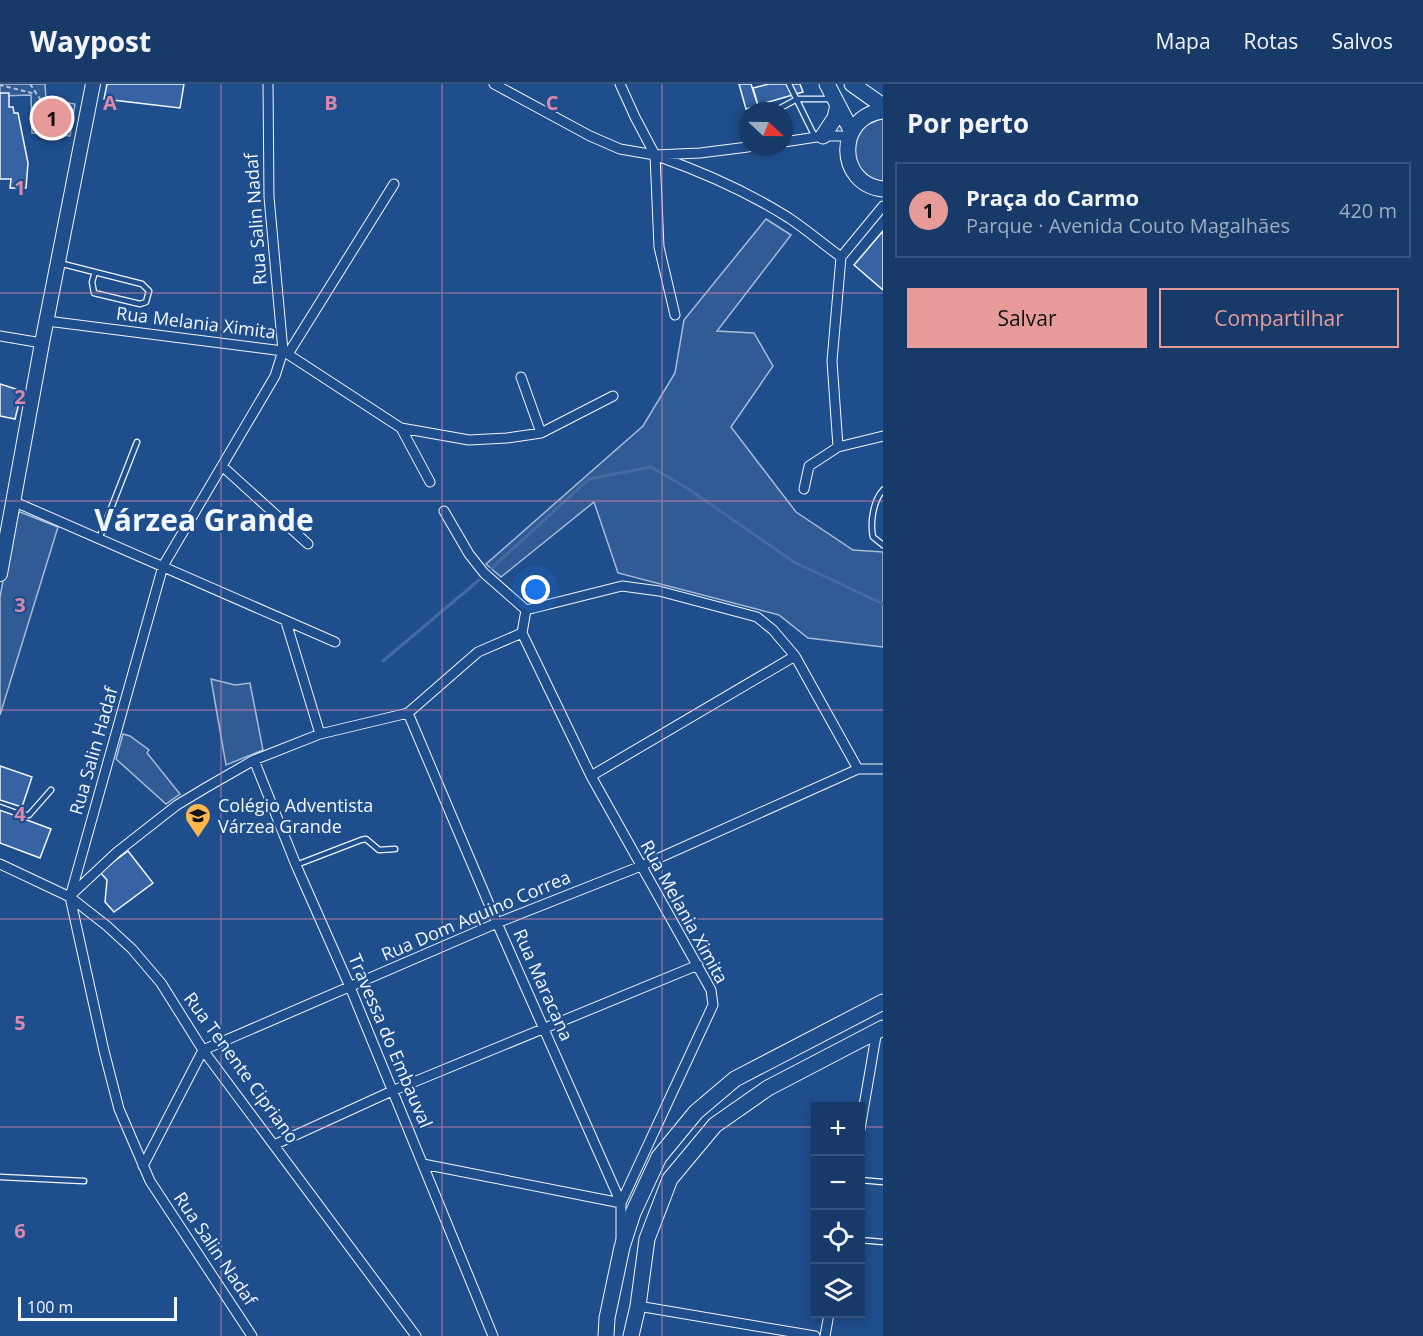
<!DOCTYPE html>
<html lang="pt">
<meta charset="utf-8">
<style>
:root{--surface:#173a69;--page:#20416f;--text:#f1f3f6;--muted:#9eadc0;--line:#36547d;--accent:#e69b98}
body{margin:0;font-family:"Open Sans",sans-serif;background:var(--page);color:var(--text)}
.controls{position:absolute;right:18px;bottom:18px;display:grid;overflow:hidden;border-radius:0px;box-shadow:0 3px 9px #0003}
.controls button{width:54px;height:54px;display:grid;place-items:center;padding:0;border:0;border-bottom:2px solid var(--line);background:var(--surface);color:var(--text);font:30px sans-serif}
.compass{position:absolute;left:739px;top:18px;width:54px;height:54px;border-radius:50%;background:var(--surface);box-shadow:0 3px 9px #0003;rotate:112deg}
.scale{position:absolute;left:18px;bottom:15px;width:159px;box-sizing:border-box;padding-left:6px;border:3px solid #f2f6ff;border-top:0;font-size:16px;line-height:21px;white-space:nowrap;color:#f2f6ff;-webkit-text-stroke:4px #1f4e8c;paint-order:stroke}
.you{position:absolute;left:536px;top:506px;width:21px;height:21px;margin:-15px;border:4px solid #fff;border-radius:50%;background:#1a73e8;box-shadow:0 0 0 9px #1a73e833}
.badge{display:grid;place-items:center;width:39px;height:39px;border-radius:50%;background:var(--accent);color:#111;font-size:20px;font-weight:700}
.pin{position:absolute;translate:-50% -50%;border:3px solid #fff;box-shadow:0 2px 6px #0006}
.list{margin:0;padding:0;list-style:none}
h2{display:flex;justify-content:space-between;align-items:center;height:78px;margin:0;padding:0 24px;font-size:26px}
h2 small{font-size:20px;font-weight:400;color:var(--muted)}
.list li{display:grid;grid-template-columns:39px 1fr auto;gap:18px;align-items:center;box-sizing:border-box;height:96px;margin:0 12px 12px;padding:0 12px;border:2px solid var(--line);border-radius:0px}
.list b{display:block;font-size:22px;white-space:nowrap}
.list p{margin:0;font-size:20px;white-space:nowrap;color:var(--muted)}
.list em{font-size:20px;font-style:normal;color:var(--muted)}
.actions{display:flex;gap:12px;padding:18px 24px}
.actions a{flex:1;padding:14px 0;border:2px solid var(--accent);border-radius:0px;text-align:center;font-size:21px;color:var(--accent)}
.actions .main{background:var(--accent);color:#111}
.icon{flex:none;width:33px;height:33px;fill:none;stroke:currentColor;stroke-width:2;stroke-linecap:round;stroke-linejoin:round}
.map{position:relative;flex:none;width:883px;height:1252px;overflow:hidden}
header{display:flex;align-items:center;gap:36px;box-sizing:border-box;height:84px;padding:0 30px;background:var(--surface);border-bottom:2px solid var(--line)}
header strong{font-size:28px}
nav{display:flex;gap:33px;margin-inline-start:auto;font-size:21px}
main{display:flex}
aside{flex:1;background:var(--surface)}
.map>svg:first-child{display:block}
.built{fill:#305b95;stroke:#a8bbd7;stroke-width:1.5}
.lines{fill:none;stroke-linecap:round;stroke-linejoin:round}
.stream{stroke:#446ba0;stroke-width:3}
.building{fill:#3563a3;stroke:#f2f6ff;stroke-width:1.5}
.lane-casing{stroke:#f2f6ff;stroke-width:7}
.street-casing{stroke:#f2f6ff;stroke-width:11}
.secondary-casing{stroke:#f2f6ff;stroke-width:16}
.primary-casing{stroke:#f2f6ff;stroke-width:17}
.path{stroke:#b3c4dc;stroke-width:2;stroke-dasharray:4.5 3;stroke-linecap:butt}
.lane{stroke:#1f4e8c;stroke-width:4.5}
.street{stroke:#1f4e8c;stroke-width:9}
.secondary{stroke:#1f4e8c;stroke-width:14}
.primary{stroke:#1f4e8c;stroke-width:15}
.grid{fill:none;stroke:#da87ad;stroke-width:1.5;stroke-opacity:0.55}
.labels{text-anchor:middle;stroke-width:4.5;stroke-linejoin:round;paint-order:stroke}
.street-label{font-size:18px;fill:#f2f6ff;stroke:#1f4e8c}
.poi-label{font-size:18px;fill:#f2f6ff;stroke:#1f4e8c;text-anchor:start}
.town-label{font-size:30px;font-weight:bold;fill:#f2f6ff;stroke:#1f4e8c}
.grid-label{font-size:20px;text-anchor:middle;font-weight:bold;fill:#da87ad;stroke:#1f4e8c;stroke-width:4.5;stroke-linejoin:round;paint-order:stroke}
</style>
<header>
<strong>Waypost</strong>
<nav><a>Mapa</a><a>Rotas</a><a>Salvos</a></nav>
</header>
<main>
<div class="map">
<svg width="883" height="1252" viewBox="0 0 883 1252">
<rect width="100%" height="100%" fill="#1f4e8c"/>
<path class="built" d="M0 0H45L46 15 75 20 70 52 32 49 31 11 0 12Z
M883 34V100L859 88 853 60 864 42Z
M766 135 791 151 717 247 754 249 773 282 731 343 796 428 853 466 883 468V563L808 554 779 531 618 489 594 418 501 493 486 480 643 342 675 289 684 236Z
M20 428 58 443 0 631V513L15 433Z
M211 595 235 601 250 599 263 666 226 681Z
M123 650 130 652 149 666 147 669 180 710 166 720 116 675Z"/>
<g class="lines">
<path class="stream" d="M492 484 589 395 651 383 687 404 794 478 883 520
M383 577 479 496"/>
</g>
<path class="building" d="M107 0H184L180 24 104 15Z
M739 0H751L758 22 746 25Z
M769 0H800L803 8 758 21 753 4Z
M0 9H9V23H13L14 29H18L28 79 26 104H10L11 95H0Z
M883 147V206L854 181Z
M0 300 22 307 15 335 0 332Z
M0 682 32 693 22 723 0 716Z
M0 726 51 745 40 774 0 759Z
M128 767 153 799 114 828 105 818 107 796 100 788Z"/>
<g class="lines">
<defs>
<path id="lane" d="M789 0 815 53
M775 27 797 15H830
M59 179 142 200 149 207 146 218 140 220 94 209 92 198 95 188
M883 406C873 417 870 439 873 453L883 461
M99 455 137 358
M0 723 22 731H29L51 706
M296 781 361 756 366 755 379 766 395 765
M0 1093 84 1097
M860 1096 883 1098
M860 1156 883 1158"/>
<path id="street" d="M494 0 590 52 620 65 655 71 700 69 748 63
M620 0 635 33 655 71 659 163 675 231
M784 58 823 52H850
M660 73C705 89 748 108 789 134 807 146 823 160 841 173
M47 237 283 267 401 344 430 398
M0 252 42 259
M288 270 394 100
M521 293 541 349
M401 344 469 356 507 354 541 349 613 312
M838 363 832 277 841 173 883 122
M222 382 308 460
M804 405 809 382 838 363 883 352
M15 418 335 558
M444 427 469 470 484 489 526 526
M286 538 320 650
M522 549 591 692 711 906 713 921 621 1119V1157
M522 549 526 526 622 502 659 507 757 533 773 546 795 572 858 685
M408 629 497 839 621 1119
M254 676 296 781 350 903 493 1252
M591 692 795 572
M0 780 70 813 107 842 132 865 161 899 203 966 416 1252
M71 811 117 768 177 721 207 703 254 676 320 650 408 629 478 568 522 549
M860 1045 877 946
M276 1060 392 1007 698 881
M423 1080 621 1119
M143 1082 203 966 497 839 641 782 858 685H883
M638 1222 815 1252
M252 1252 150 1097 119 1025 104 967 70 813 163 482 275 292 283 267 269 113 268 0
M825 1252 829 1230"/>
<path id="secondary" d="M0 490 42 259 93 0"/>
<path id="primary" d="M827 0 852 48
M852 0 883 22
M883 27C836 32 836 100 883 105
M823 52 835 34 838 21
M606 1252 607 1234 622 1163 633 1129 659 1073 696 1028 735 995 883 918
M631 1252 638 1222 647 1155 670 1095 715 1041 768 1004 883 944"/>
</defs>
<use href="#lane" class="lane-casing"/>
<use href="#street" class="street-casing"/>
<use href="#secondary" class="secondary-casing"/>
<use href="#primary" class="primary-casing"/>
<path class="path" d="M30 0 59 43 73 45
M0 2V1L36 10"/>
<use href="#lane" class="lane"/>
<use href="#street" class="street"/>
<use href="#secondary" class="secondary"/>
<use href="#primary" class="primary"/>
</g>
<path class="grid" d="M221 0V1252M442 0V1252M662 0V1252M0 209H883M0 417H883M0 626H883M0 835H883M0 1043H816M860 1043H883"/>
<defs>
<symbol id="school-pin" viewBox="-11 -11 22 30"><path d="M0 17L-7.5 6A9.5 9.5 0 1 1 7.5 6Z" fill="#ffb74d" stroke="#1f4e8c"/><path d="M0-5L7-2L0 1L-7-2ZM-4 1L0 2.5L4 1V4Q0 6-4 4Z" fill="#111"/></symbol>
</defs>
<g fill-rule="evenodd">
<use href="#school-pin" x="183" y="717" width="30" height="40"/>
</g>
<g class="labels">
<g class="street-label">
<text transform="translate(256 135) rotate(-94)" y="6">Rua Salin Nadaf</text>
<text transform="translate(196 239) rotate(7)" y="6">Rua Melania Ximita</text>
<text transform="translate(94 667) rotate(-74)" y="6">Rua Salin Hadaf</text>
<text transform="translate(684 828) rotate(61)" y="6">Rua Melania Ximita</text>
<text transform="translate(476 832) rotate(-23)" y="6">Rua Dom Aquino Correa</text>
<text transform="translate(543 901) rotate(66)" y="6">Rua Maracana</text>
<text transform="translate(390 957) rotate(67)" y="6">Travessa do Embauval</text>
<text transform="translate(241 984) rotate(54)" y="6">Rua Tenente Cipriano</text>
<text transform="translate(215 1165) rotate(56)" y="6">Rua Salin Nadaf</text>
</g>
<g class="poi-label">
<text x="218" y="728">Colégio Adventista<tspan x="218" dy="21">Várzea Grande</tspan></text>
</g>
<g class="town-label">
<text x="204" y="447">Várzea Grande</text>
</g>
</g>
<g class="grid-label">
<text x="110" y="26">A</text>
<text x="331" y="26">B</text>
<text x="552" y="26">C</text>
<text x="20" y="111">1</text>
<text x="20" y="320">2</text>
<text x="20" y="528">3</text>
<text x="20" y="737">4</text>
<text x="20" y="946">5</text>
<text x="20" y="1154">6</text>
</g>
</svg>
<div class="controls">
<button>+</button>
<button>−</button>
<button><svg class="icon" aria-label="locate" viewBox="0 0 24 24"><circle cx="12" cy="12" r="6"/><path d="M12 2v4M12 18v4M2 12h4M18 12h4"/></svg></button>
<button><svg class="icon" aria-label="layers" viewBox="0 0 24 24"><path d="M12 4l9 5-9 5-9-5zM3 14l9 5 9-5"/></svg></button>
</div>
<svg class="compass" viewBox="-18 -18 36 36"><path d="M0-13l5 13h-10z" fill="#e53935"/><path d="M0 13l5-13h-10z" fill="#9eadc0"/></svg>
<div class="scale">100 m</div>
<div class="you"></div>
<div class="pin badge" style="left:52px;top:34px">1</div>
</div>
<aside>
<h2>Por perto<small></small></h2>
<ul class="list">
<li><span class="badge">1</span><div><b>Praça do Carmo</b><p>Parque · Avenida Couto Magalhães</p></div><em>420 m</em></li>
</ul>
<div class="actions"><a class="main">Salvar</a><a>Compartilhar</a></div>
</aside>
</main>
